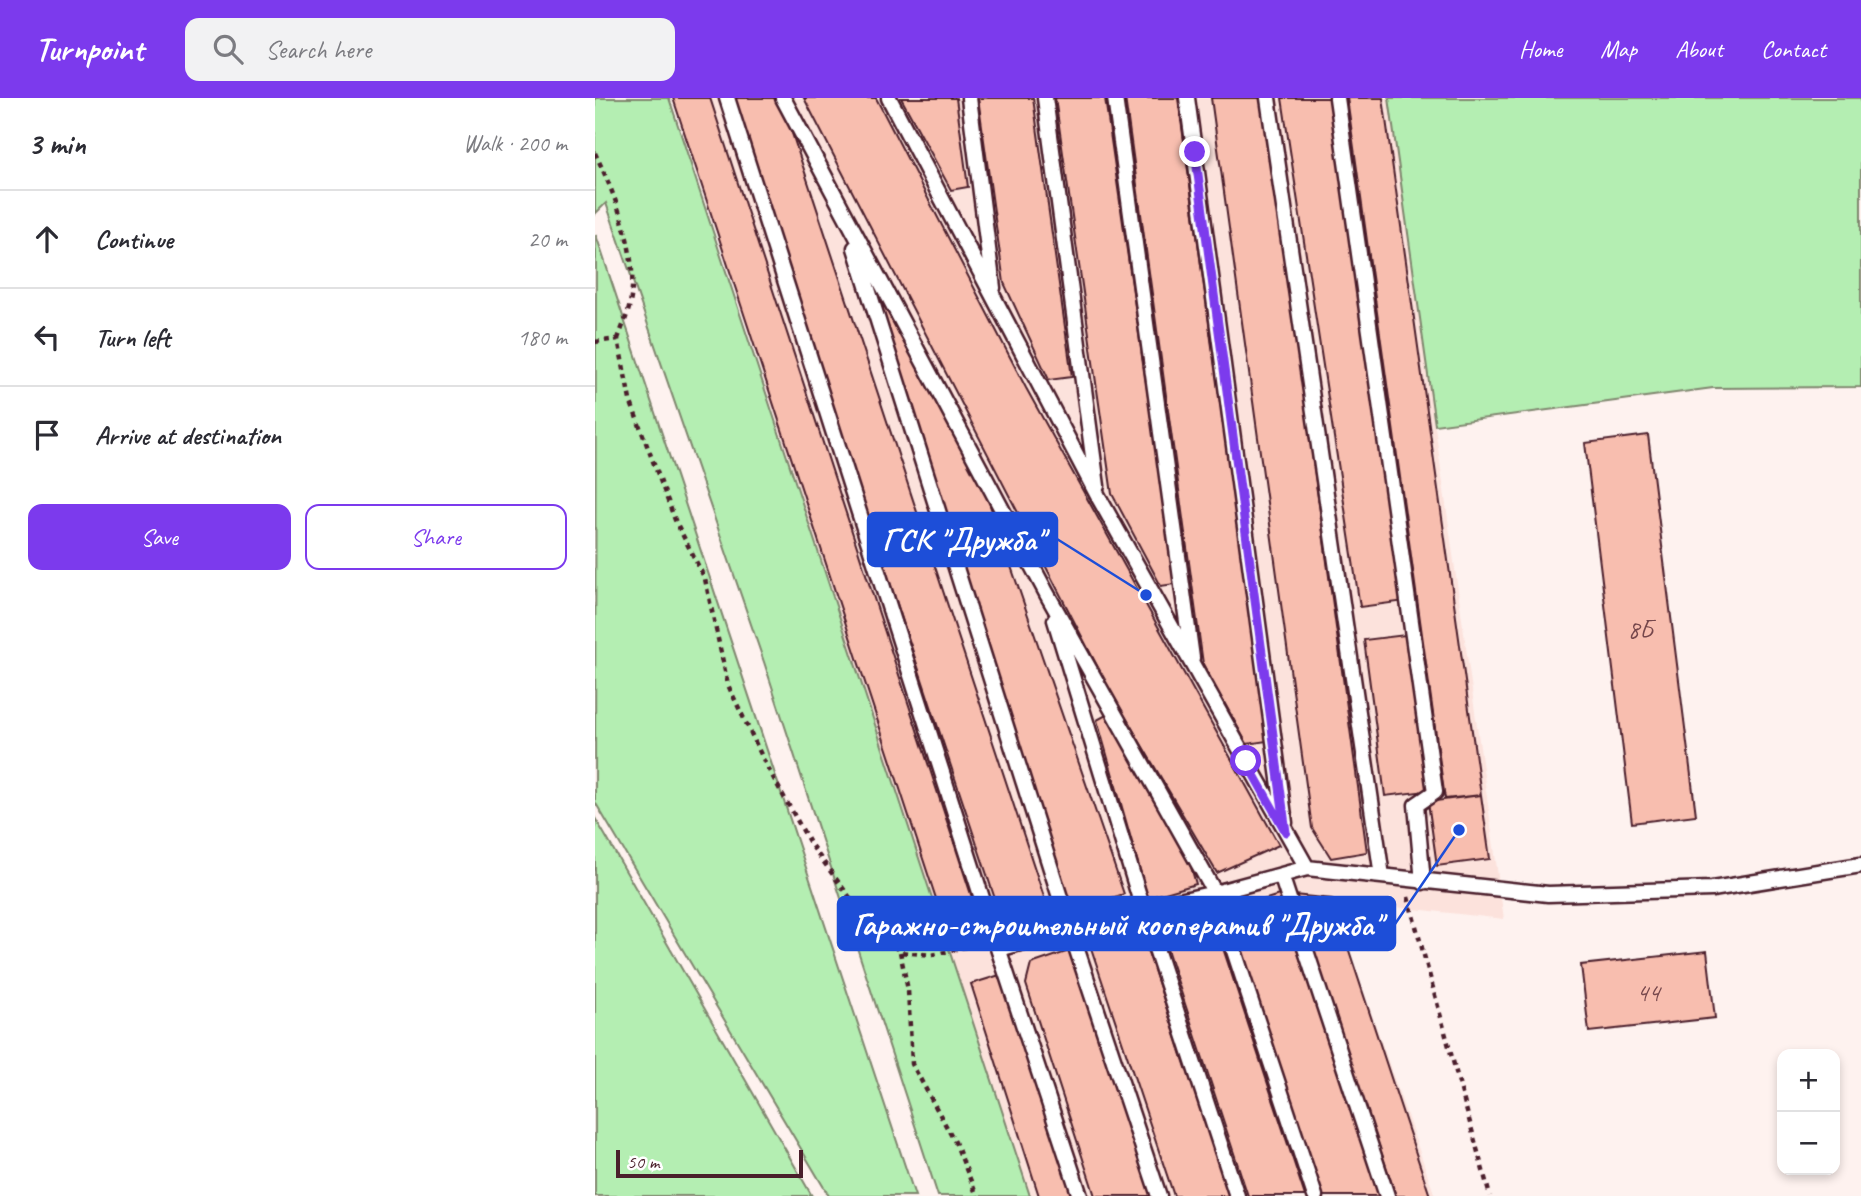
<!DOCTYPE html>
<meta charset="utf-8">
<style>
:root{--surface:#fff;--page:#f2f2f3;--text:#2b2b33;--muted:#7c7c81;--line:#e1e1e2;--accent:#7c3aed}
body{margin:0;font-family:Caveat,sans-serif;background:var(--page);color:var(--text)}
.controls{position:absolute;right:21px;bottom:21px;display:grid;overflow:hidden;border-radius:14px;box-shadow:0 4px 10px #0003}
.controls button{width:63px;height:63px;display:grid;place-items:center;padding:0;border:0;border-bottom:2px solid var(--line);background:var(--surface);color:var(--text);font:35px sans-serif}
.scale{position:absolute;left:21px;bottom:18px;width:187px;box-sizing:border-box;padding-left:7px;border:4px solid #4a1f2b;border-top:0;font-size:19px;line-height:24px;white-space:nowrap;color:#4a1f2b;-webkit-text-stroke:5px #fff;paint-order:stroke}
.stop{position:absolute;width:21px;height:21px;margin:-16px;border:5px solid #7c3aed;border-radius:50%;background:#fff}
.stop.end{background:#7c3aed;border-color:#fff;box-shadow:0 2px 7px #0008}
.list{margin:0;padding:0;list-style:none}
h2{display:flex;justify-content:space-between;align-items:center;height:91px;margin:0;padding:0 28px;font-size:30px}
h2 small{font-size:23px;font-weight:400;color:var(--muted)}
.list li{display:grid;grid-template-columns:46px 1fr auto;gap:21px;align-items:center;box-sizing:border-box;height:98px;padding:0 28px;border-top:2px solid var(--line)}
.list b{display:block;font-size:26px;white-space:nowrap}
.list em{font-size:23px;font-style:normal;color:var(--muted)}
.actions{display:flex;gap:14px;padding:21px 28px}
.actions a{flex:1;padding:16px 0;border:2px solid var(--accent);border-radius:14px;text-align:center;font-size:24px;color:var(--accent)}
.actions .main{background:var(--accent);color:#fff}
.icon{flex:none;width:38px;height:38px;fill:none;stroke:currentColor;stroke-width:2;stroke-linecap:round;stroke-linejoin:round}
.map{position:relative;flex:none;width:1266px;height:1098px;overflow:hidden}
header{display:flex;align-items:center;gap:42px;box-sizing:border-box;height:98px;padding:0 35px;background:var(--accent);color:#fff}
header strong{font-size:33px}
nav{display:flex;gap:38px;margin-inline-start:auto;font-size:24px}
.search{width:490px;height:63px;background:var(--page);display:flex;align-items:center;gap:18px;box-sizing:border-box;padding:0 24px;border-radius:14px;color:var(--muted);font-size:26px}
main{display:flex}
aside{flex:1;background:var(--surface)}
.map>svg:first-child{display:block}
.built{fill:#fce2dc}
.green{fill:#b4eeb2;stroke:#7f866e;stroke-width:2}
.building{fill:#f8beaf;stroke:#4a1f2b;stroke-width:2}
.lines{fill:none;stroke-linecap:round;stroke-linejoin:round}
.service-casing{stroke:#4a1f2b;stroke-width:19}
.path{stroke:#4a1f2b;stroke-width:4.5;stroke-dasharray:5 5;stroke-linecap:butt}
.service{stroke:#fff;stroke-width:14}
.route{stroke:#7c3aed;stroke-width:9}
.labels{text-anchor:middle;stroke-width:5;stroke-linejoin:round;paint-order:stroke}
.number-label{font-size:26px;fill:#76474c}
.leader{fill:none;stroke:#1d4ed8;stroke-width:2.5}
.callout-dot{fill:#1d4ed8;stroke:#fff;stroke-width:2.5}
.callout{fill:#1d4ed8;stroke:#1d4ed8;stroke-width:2.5}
.callout-label{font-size:32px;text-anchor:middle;font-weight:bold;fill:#fff}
</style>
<header>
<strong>Turnpoint</strong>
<div class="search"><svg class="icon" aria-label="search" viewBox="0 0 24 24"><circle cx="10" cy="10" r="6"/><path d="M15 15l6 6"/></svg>Search here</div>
<nav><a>Home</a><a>Map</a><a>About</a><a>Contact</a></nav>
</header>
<main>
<aside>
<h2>3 min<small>Walk · 200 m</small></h2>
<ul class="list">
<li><svg class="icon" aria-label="ahead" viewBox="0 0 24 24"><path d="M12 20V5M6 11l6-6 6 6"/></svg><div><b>Continue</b></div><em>20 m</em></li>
<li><svg class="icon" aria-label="left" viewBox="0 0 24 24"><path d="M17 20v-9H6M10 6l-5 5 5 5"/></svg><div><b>Turn left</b></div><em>180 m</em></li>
<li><svg class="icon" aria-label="arrive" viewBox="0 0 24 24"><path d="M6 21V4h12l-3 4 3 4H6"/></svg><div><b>Arrive at destination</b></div></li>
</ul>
<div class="actions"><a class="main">Save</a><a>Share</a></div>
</aside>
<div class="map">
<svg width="1266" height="1098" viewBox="0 0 1266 1098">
<rect width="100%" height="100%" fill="#fef2ef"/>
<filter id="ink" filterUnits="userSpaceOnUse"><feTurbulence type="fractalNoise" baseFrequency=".0143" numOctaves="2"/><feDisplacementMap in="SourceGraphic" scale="14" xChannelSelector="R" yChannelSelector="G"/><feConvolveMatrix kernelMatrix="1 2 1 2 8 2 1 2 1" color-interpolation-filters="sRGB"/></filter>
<g filter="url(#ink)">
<path class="built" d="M79 0H794L909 821 737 802 840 1098H433L350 850Z"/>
<path class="green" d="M0 0H74L435 1098H343L169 564 11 105 0 116Z
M794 0H1266V289L1118 290 840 327Z
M1 137 320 1098H234L0 704Z
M0 720 10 737 217 1098H0Z"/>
<path class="building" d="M78 0H115L384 821 351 831Z
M134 0H183L189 11 451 805 428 813 402 807Z
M209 0H281L431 290 684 747 622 775 515 593Z
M306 0H361L373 89 356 92Z
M383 0H438L477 279 454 282 409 185Z
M460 0H510L580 486 566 488 517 396Z
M530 0H583L672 643 652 646 608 566Z
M616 0H668L772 754 736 760 717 730Z
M687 0H739L811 503 765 509Z
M752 0H788L886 697 850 701Z
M285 194 388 387 529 796 477 813 278 196Z
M1053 337 1101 717 1037 725 990 345Z
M810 537 832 693 790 698 769 542Z
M513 616 593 759 601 786 553 800 502 622Z
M886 697 895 761 842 768 833 704Z
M684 797 784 1098H728L633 813Z
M699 797 737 801 835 1098H801Z
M620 826 710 1098H653L569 842Z
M546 833 634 1098H579L496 850Z
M474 853 556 1098H500L431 886 436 866Z
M1112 853 1120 920 994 934 986 867Z
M408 876 480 1098H444L376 886Z"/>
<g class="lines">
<defs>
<path id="service" d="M132 0 400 841 485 1098
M188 0 452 496 620 795 720 1098
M294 0 504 400 712 770
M374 0 398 190
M450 0 502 388
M520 0 597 560
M592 0 690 725
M673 0 787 778
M742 0 840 694 821 707 828 784
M260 150 475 831 564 1098
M460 522 548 811 642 1098
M686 777 792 1098
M404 851 548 811 620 795 712 770 953 796 1117 791 1266 767"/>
</defs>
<use href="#service" class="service-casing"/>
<path class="path" d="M0 55C20 97 45 158 35 205 33 217 27 229 23 241
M0 244 23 241 35 302 80 422 110 481 133 587 170 665 216 747 256 801 305 854 337 857 382 846
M813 799 895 1098
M305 854 313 892 317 966 360 1044 382 1098"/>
<use href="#service" class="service"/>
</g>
</g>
<g class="lines" filter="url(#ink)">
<path class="route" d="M600 54 691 734 651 663"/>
</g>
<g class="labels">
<g class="number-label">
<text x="1045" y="540">8Б</text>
<text x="1053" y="903">44</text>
</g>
</g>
<path class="leader" d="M551 497L462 441M864 732L800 826"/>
<g class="callout-dot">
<circle cx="551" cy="497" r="7"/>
<circle cx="864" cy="732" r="7"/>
</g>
<g class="callout">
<rect x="273" y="415" width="189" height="53" rx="7"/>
<rect x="243" y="799" width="557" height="53" rx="7"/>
</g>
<g class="callout-label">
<text x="368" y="452">ГСК "Дружба"</text>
<text x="522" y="837">Гаражно-строительный кооператив "Дружба"</text>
</g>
</svg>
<div class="controls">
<button>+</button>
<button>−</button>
</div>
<div class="scale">50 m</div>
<div class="stop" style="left:651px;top:663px"></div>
<div class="stop end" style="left:600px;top:54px"></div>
</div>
</main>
